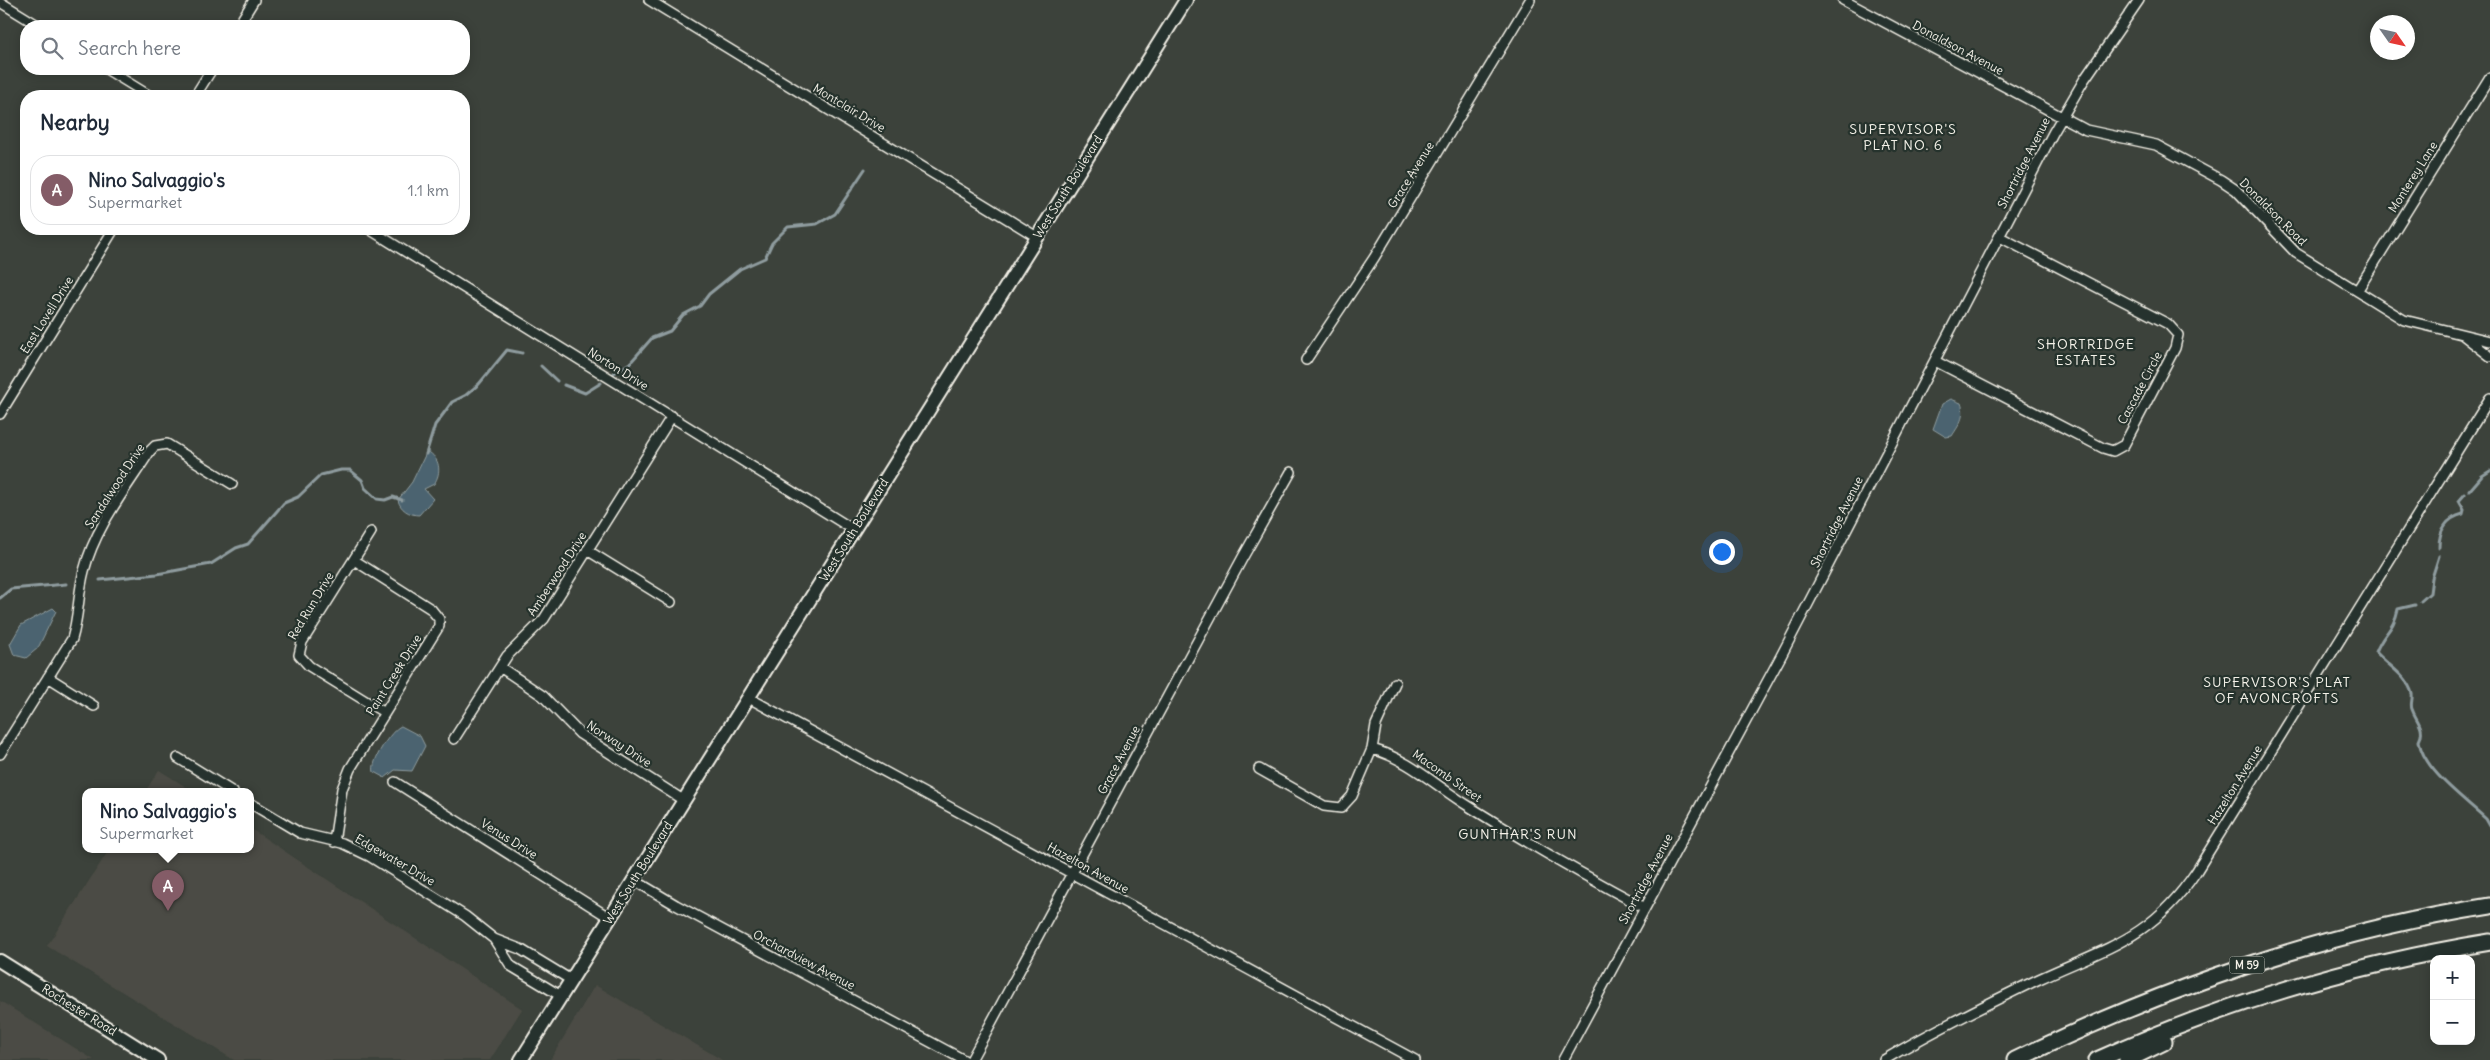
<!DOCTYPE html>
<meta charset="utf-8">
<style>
:root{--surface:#fff;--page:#f6f6f7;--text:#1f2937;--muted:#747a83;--line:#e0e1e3;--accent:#845c67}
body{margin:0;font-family:Delius,sans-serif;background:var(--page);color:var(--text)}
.controls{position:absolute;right:15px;bottom:15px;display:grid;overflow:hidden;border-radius:10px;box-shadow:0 2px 12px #0003}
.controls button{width:45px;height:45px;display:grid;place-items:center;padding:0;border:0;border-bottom:1px solid var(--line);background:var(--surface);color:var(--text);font:25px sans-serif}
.compass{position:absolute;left:2370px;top:15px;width:45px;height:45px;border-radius:50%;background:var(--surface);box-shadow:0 2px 12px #0003;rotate:124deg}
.you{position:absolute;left:1721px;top:551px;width:18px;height:18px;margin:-12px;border:4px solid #fff;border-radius:50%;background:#1a73e8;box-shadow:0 0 0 8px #1a73e833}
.badge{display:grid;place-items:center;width:32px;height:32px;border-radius:50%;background:var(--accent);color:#fff;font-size:16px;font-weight:700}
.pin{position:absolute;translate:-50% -41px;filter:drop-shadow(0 1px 2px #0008)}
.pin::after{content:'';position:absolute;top:26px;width:18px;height:15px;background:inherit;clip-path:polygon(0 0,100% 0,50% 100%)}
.popup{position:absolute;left:82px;top:788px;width:172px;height:65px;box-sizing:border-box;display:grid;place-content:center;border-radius:10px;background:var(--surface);filter:drop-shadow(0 1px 4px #0005);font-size:16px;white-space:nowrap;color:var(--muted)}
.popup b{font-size:19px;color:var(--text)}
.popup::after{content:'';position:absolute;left:50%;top:100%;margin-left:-10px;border:10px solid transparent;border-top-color:var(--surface)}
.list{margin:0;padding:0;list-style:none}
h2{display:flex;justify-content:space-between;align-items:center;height:65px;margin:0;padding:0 20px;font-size:21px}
h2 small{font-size:16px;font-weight:400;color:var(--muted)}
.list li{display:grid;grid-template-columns:32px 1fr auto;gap:15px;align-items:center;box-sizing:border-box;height:70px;margin:0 10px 10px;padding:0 10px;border:1px solid var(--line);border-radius:20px}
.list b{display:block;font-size:19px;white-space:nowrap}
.list p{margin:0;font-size:16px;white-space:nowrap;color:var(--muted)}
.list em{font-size:16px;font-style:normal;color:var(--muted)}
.icon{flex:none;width:28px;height:28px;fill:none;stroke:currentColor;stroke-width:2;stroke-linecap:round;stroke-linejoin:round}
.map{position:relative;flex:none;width:2490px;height:1060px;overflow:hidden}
.search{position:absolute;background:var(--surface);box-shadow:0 2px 12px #0003;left:20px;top:20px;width:450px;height:55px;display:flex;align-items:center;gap:12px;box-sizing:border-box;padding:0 18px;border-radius:20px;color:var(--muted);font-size:19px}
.panel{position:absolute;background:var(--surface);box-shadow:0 2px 12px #0003;left:20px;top:90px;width:450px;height:145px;border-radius:20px}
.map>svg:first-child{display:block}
.built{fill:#4c4c45}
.water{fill:#4b646f;stroke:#8f9c9f}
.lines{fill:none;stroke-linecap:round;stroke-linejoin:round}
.stream{stroke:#8f9c9f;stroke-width:3}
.street-casing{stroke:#f4f1e8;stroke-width:12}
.secondary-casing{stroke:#f4f1e8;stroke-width:16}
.highway-casing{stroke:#f4f1e8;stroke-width:19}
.street{stroke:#26332d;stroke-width:9}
.secondary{stroke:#26332d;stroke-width:12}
.highway{stroke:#26332d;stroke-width:15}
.labels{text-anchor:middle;stroke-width:4.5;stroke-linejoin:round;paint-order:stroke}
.shield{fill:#26332d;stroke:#b6b8b0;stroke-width:1}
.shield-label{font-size:11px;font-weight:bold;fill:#f4f1e8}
.street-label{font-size:12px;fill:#f4f1e8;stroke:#26332d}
.neighbourhood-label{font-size:14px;letter-spacing:1px;fill:#f4f1e8;stroke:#26332d}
</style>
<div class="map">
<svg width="2490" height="1060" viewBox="0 0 2490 1060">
<rect width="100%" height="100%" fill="#3c423b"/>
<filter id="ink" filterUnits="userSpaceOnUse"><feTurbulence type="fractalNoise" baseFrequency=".02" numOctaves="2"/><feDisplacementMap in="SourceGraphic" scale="10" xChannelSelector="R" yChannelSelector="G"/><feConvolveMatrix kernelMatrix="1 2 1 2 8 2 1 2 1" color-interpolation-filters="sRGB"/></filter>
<g filter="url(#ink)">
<path class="built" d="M159 770 194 792H145Z
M251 829 522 1009 490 1060H234L47 946 109 850H250Z
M595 985 722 1060H550Z
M0 1001 8 1006 94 1060H0Z"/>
<path class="water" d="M1951 399 1961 403C1966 416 1959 425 1952 436L1946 437 1933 429 1942 404Z
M427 451C440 458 442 472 434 484L424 489 433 499 419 515C409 515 400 509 398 500L412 482Z
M53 608 56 611 38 648 26 658 14 655 10 644 21 625Z
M401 726 420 736 425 746 412 771 395 770 385 778 374 772C370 762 391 730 401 726Z"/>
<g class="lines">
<path class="stream" d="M541 366 557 381
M614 373 630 363 652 338 670 331 683 315 700 306 709 294 740 269 765 258 772 243 788 227 817 224 835 214 865 169
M564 385 585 393 601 383
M426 454 435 425 444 413 452 402 466 395 479 384 507 350 522 353
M2469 491 2482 476 2490 471
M2439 547C2439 530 2447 518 2463 514L2464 510 2459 501 2465 494
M100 580 157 574 211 564 236 548 248 544 284 503 298 497 321 475 341 470H350L362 480 365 488 377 499 385 500 393 497 402 500
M0 598 11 589 66 584
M2421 601 2430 593 2432 578 2439 556
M2415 605 2398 609C2394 630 2383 633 2376 652 2387 665 2408 676 2412 694 2413 699 2410 704 2412 709 2416 721 2426 728 2419 741 2423 770 2465 799 2486 819L2490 826"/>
<defs>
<path id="street" d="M649 0 1037 237
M1843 0 2086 130 2156 145 2221 180 2236 190 2296 253 2404 320 2490 341
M0 2 39 26
M238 26 254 0
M106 69 150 96
M195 96 212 69
M369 229 854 530
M2357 291 2490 77
M2463 335 2490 356
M1306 360 1374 258 1530 0
M1935 361 2103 448 2113 451 2124 445 2175 348 2178 335 2168 324 2000 237
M0 414 114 229
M371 532 302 642 299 655 309 666 385 713
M587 550 671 602
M500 667 543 696 580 734 683 800
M48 677 94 706
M749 698 1415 1060
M454 739 507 656 544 619 672 416
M1372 749 1376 725 1395 683
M0 754 72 639C79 616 78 593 84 571 95 527 126 489 150 451L155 446 167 444 232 484
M178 758 233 792
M1259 769 1324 806 1341 808 1352 796 1372 749C1409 759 1437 787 1470 807 1527 843 1585 876 1645 908
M395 782 610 918
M250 803 300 833 342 843 369 856 465 916 494 939
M334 842 342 789 350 769 439 626V619L431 609 354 560
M634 880 676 905 964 1060
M561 996 511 966 494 939 520 949 571 980
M971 1060 1243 557 1291 472
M1563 1060 1781 656 2053 133 2084 80 2139 0
M1884 1060C1934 1030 1987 1004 2039 979 2108 947 2151 939 2196 872L2490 398"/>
<path id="secondary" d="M0 961 158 1060
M521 1060 1186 0"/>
<path id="highway" d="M2015 1060C2166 987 2325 932 2490 906
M2097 1060C2222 1004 2355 964 2490 942
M2127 1060 2164 1042"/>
</defs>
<use href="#street" class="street-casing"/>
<use href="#secondary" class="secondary-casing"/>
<use href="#highway" class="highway-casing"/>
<use href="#street" class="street"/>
<use href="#secondary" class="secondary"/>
<use href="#highway" class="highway"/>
</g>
</g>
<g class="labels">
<rect class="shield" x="2229.5" y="956.5" width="35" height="17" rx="4"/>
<g class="shield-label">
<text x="2247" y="969">M 59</text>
</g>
<g class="street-label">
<text transform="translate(1958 48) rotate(28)" y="4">Donaldson Avenue</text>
<text transform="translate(849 108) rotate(31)" y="4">Montclair Drive</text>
<text transform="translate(2024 163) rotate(-63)" y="4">Shortridge Avenue</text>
<text transform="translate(1411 175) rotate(-58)" y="4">Grace Avenue</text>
<text transform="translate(2413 177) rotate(-58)" y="4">Monterey Lane</text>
<text transform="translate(1068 187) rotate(-58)" y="4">West South Boulevard</text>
<text transform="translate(2273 212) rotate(45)" y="4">Donaldson Road</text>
<text transform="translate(47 315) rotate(-58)" y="4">East Lovell Drive</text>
<text transform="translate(618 369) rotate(32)" y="4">Norton Drive</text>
<text transform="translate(2140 388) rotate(-62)" y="4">Cascade Circle</text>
<text transform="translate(115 486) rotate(-57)" y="4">Sandalwood Drive</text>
<text transform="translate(1837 522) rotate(-63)" y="4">Shortridge Avenue</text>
<text transform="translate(854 530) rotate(-58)" y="4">West South Boulevard</text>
<text transform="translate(557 574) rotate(-57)" y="4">Amberwood Drive</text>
<text transform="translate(311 606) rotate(-59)" y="4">Red Run Drive</text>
<text transform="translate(394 675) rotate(-58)" y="4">Paint Creek Drive</text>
<text transform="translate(619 744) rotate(33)" y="4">Norway Drive</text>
<text transform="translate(1119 760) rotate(-62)" y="4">Grace Avenue</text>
<text transform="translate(1447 776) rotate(35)" y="4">Macomb Street</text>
<text transform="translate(2235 785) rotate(-58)" y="4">Hazelton Avenue</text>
<text transform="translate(509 839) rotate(32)" y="4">Venus Drive</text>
<text transform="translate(395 860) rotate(30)" y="4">Edgewater Drive</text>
<text transform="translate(1088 868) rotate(29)" y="4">Hazelton Avenue</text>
<text transform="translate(638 873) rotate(-58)" y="4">West South Boulevard</text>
<text transform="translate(1646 879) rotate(-62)" y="4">Shortridge Avenue</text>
<text transform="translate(804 960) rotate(28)" y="4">Orchardview Avenue</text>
<text transform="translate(79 1010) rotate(32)" y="4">Rochester Road</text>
</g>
<g class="neighbourhood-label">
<text x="1903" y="134">SUPERVISOR'S<tspan x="1903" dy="16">PLAT NO. 6</tspan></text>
<text x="2086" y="349">SHORTRIDGE<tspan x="2086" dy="16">ESTATES</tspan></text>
<text x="2277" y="687">SUPERVISOR'S PLAT<tspan x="2277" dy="16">OF AVONCROFTS</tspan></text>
<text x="1518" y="839">GUNTHAR'S RUN</text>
</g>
</g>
</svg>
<div class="controls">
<button>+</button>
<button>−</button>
</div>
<svg class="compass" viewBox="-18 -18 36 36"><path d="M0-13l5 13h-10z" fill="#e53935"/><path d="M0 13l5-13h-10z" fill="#747a83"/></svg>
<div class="you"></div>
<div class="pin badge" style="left:168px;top:911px">A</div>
<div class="popup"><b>Nino Salvaggio's</b>Supermarket</div>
<div class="search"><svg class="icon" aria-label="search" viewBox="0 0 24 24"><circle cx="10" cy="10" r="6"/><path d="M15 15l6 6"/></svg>Search here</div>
<section class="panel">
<h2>Nearby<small></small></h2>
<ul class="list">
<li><span class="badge">A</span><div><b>Nino Salvaggio's</b><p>Supermarket</p></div><em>1.1 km</em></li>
</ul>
</section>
</div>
